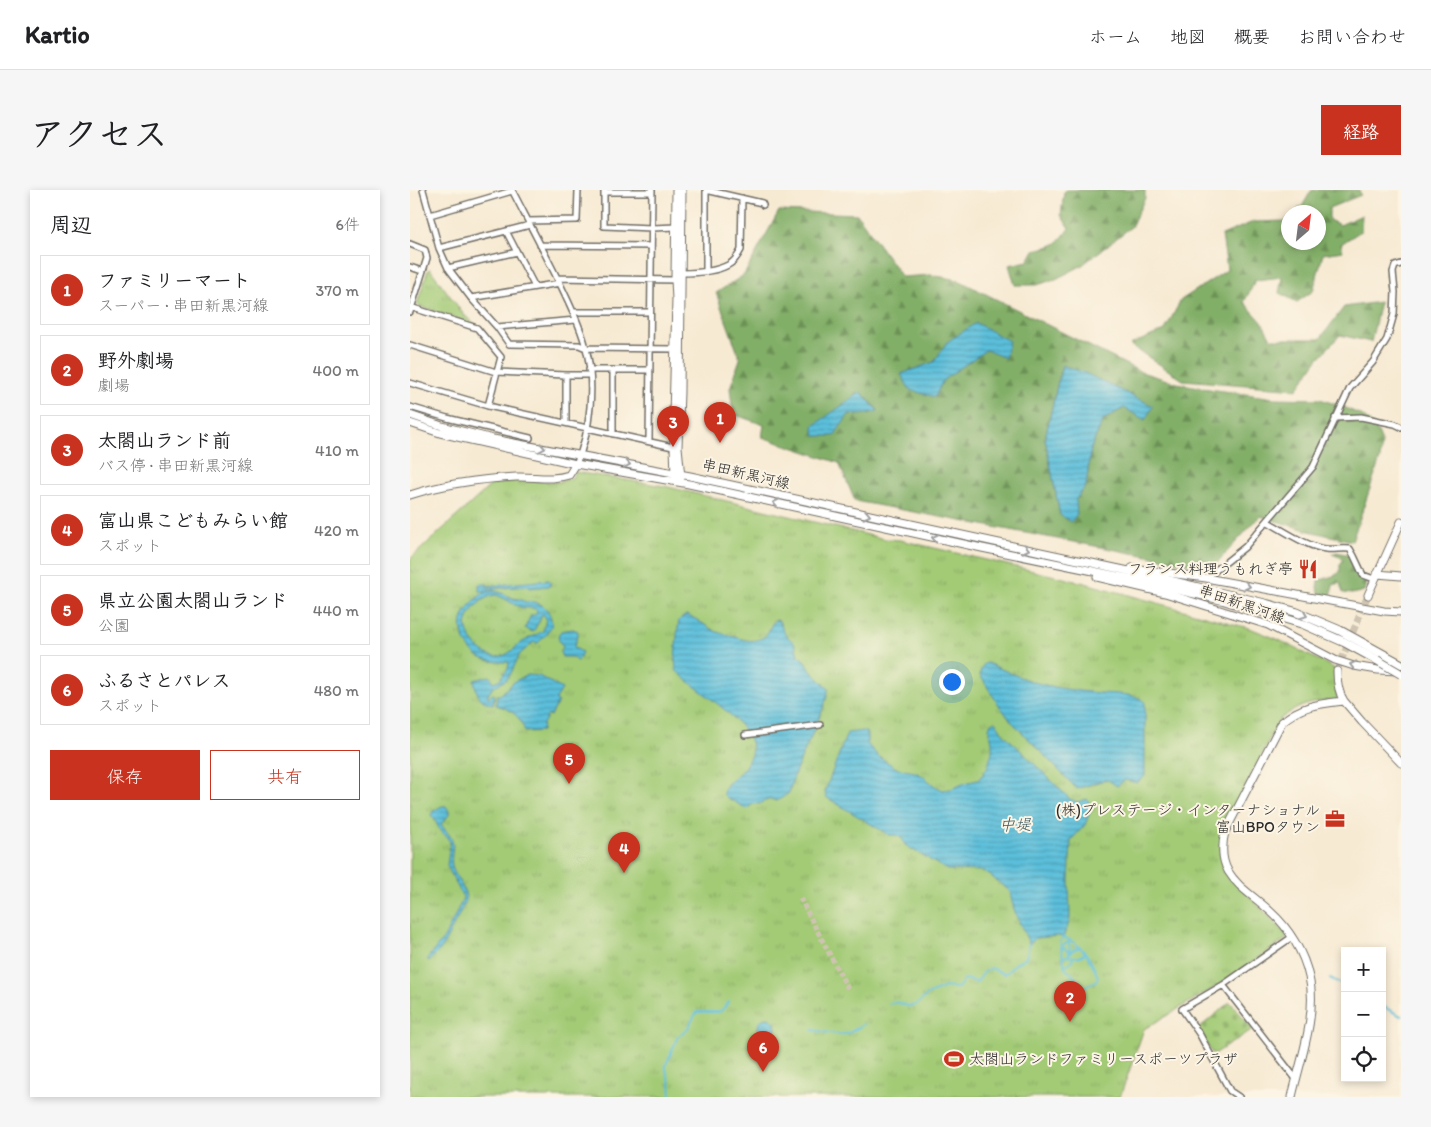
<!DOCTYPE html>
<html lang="ja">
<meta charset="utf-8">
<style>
:root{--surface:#fff;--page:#f6f6f6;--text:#202124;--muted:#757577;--line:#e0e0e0;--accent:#c8321e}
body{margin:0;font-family:Itim,"Klee One",sans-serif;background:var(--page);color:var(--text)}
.controls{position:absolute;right:15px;bottom:15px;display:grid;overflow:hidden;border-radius:0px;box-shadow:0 2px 8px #0003}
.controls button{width:45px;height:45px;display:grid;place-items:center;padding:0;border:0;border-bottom:1px solid var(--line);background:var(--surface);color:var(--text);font:25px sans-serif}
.compass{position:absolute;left:871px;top:15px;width:45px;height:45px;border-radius:50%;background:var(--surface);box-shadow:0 2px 8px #0003;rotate:28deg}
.you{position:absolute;left:541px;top:491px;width:18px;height:18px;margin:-12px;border:4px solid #fff;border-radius:50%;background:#1a73e8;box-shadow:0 0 0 8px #1a73e833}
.badge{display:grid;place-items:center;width:32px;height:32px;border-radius:50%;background:var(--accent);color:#fff;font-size:16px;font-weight:700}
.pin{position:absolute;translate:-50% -41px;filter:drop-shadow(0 1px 2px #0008)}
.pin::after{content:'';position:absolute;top:26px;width:18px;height:15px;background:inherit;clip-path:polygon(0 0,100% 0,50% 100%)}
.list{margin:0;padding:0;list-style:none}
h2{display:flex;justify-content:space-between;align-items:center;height:65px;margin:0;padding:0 20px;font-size:21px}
h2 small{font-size:16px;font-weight:400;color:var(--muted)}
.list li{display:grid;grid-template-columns:32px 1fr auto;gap:15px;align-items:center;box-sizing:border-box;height:70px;margin:0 10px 10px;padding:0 10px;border:1px solid var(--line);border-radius:0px}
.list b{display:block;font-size:19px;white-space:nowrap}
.list p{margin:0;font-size:16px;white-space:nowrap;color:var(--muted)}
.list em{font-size:16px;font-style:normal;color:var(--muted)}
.actions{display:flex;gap:10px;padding:15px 20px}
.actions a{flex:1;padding:11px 0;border:1px solid var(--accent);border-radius:0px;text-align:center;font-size:18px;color:var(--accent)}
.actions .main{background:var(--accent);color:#fff}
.icon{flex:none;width:28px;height:28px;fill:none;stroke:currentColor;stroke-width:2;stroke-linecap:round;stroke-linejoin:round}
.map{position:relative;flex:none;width:991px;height:907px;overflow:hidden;border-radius:0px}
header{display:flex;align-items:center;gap:30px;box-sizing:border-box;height:70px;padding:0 25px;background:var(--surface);border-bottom:1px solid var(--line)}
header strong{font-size:24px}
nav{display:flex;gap:28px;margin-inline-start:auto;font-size:18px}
.intro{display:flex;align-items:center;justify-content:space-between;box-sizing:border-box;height:120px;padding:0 30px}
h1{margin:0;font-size:35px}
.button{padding:12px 22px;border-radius:0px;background:var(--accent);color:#fff;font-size:18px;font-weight:700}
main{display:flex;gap:30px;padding:0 30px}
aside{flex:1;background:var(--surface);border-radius:0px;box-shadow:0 2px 8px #0003}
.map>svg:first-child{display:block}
.forest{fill:url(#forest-firs);stroke:#566d49;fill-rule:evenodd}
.cemetery{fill:url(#cemetery-stones);stroke:#677b50}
.park{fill:url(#park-tufts);stroke:#677b50}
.water{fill:url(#water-rules);stroke:#447583;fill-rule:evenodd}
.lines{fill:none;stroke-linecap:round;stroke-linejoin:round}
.stream{stroke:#5cbfdb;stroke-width:2}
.street-tunnel{stroke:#cec4b1;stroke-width:5;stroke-dasharray:5 2.5;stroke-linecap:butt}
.secondary-tunnel{stroke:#cec4b1;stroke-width:7;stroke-dasharray:7 3.5;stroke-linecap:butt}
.street-casing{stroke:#726e66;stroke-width:8}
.secondary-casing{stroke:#726e66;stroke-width:9}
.primary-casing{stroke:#726e66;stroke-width:10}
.street{stroke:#fff;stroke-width:5}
.secondary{stroke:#fff;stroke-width:7}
.primary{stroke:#fff;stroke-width:8}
.primary-bridge-casing{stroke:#726e66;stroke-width:10;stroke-linecap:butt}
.primary-bridge{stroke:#fff;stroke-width:8}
.oneway{stroke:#a0a0a0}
.labels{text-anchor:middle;stroke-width:4;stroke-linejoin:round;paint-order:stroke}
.street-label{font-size:15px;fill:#2b2b2b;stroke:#fcf5e5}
.poi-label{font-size:15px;fill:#2b2b2b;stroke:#fcf5e5;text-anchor:end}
.water-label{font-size:16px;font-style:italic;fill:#3a5760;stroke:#fcf5e5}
</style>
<header>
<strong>Kartio</strong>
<nav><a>ホーム</a><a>地図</a><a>概要</a><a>お問い合わせ</a></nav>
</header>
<div class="intro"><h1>アクセス</h1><a class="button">経路</a></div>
<main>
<aside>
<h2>周辺<small>6件</small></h2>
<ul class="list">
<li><span class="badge">1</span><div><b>ファミリーマート</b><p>スーパー · 串田新黒河線</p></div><em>370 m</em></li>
<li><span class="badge">2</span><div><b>野外劇場</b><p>劇場</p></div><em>400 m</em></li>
<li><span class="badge">3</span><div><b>太閤山ランド前</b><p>バス停 · 串田新黒河線</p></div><em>410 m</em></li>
<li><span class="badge">4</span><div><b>富山県こどもみらい館</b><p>スポット</p></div><em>420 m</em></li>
<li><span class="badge">5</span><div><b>県立公園太閤山ランド</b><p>公園</p></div><em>440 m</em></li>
<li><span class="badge">6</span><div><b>ふるさとパレス</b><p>スポット</p></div><em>480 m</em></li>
</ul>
<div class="actions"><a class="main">保存</a><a>共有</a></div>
</aside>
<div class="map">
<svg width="991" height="907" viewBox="0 0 991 907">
<defs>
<pattern id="forest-firs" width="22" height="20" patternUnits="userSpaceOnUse" patternTransform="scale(1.25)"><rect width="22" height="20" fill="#82af67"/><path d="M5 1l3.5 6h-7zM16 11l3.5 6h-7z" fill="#6b8f55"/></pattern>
<pattern id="cemetery-stones" width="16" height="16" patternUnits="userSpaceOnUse" patternTransform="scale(1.25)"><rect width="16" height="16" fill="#a3cb76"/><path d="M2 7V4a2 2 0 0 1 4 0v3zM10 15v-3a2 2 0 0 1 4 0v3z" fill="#8cae66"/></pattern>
<pattern id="park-tufts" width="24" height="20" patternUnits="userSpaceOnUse" patternTransform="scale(1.25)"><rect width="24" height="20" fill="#a3cb76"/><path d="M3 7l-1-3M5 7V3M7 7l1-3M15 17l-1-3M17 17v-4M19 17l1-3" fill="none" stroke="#8cae66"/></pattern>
<pattern id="water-rules" width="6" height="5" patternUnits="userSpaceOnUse" patternTransform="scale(1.25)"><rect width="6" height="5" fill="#5cbfdb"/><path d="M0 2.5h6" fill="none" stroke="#4c9bb2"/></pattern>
</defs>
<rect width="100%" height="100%" fill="#fcf5e5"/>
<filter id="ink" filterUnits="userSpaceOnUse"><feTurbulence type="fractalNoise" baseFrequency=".02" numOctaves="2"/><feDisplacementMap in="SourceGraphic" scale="10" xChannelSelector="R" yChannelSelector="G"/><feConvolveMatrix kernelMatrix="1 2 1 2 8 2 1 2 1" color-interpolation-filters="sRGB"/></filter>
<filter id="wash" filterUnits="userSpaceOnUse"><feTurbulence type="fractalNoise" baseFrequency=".0096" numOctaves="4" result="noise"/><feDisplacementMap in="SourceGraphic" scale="20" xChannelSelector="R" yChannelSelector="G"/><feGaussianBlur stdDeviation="1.12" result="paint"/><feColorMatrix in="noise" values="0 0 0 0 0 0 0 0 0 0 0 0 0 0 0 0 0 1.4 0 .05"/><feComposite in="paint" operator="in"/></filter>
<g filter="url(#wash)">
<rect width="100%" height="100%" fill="#f7ead3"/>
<path class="forest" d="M656 0H735V8L721 37 671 76 646 89 627 95H605L599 75 618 71 624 60C645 55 647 56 659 38L651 25 654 2Z
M905 0H949L951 5 919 18V30L930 35 952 25 951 41 931 54 933 61 913 64 903 101 887 112 869 103 872 87 846 90 834 112 852 132 861 149H910L934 117 970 112 961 152 930 145 908 169 887 199 773 190 720 155 755 140 771 110 817 80 812 45 843 32 875 31 878 28V52H908V22H885L893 15 901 1Z
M369 21 447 24 492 87 521 85 548 90 731 182 767 193 799 199 864 208 910 209 934 217 953 226 966 238 972 252 970 269 942 351 899 341 850 326 802 378 445 311 429 273 352 247 354 235 323 224 320 198 330 169 306 103 334 85ZM599 151 576 159 532 190 525 207 492 184 524 172ZM652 175 714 218 693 230 681 258 676 296 666 309 650 325 635 248ZM451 202 468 220 467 221 456 224H439Z
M927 362 939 365 949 385 956 392 954 401 942 404 933 403 930 393 923 395 921 407 911 406 907 398 908 391C915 388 924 387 930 382V375L933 370 930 367 922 364Z"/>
<path class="cemetery" d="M820 812 843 839 803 865 788 839Z"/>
<path class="park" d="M20 79 55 126 68 136 9 116 7 114 18 80Z
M165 282 254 296 475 349 490 350 675 393 842 439 867 449 924 478 927 506 931 509C904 512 891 513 869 530L813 642 814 678 841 708 879 747 812 793 734 839 710 907H0V369L82 294 108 290 149 292 162 288Z"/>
<path class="water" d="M566 133 599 151 595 168 576 160 533 190 525 207 500 200 491 184 524 172 537 152Z
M652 175 675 183 743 216 735 230 714 218 693 230 681 258 676 296 666 309 667 324 661 332 650 325 635 248Z
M451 202 468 221 456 224H439L424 246H405L403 236Z
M138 390 140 391V396H138L119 398V396L78 399V401C90 400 92 404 103 408 108 409 111 409 115 412 131 410 141 419 142 435L136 445 128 453 124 452 110 464 100 485 96 490 83 497 77 506 79 507 83 504 85 505 83 514C68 511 67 504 64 490L80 486 84 492 92 488V486L98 479 99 473 98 472C90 472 82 472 74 469 59 465 47 441 53 427 57 416 67 407 77 401H69V394H77V396ZM85 405C95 407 101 414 110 417 115 419 121 417 126 419L127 422 125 425H121L115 438 123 442 131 428V425L133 424 136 429 133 441C127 445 121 446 116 450 106 455 99 467 86 467 72 466 53 445 57 431 60 419 73 407 85 405Z
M276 425C287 428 296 437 307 442 310 443 314 444 318 445 330 448 340 454 352 448 360 445 359 434 366 430L369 431 375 444 385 454 388 465 395 471 401 481 418 498C420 510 394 560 389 574 384 583 382 593 379 603L367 611C359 608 356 611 349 614 343 613 341 615 337 619L316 607 313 604C314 594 325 588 332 580 336 576 339 570 341 564 351 536 281 498 266 480 264 463 267 446 269 430Z
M163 439 168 441V445L164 456 165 458 172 462 168 471 161 467H152L150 462 153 457C150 451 145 448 151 441Z
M577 473C592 479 606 486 621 491 642 498 668 501 690 503 701 504 730 503 735 513V586L727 593 715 590 707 596 698 590H694L667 599 602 532 588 514 570 485 571 479 574 474Z
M118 485 129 486 152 499 146 509 148 512 141 526 138 525 133 534 132 541 115 542C111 526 101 519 86 515L87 505H90L105 491Z
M585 531 593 543 660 609 667 612 677 609 681 616 680 622 675 635 661 650 659 690 660 728 659 733 653 747 649 746 626 748 619 754C612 736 602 721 600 701L574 681 537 680 495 655 492 648 485 645H479L416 607 415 601 437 543 454 541 457 543V554L469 567 488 579 505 582 513 586 525 596 533 600 541 599 555 593 568 590 574 583 578 576 582 562V552L579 538 581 533Z
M32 616H36L39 621V625L31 634C34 639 40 644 42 650 45 659 38 669 44 682 48 691 57 700 56 711L32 758 19 771 17 769 34 748 52 711 53 707 37 676 40 652 36 646 30 640 24 629 21 625 23 621Z
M348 837a9 9 0 1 1 18 0a9 9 0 1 1-18 0Z"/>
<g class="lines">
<path class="stream" d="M653 747C674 755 680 768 688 787L687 790 675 797 655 778 650 752Z
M651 756 659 752 660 762 654 758H651
M653 766 668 767 676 763
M657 766 663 760 670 757
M656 775 662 771 663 766
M920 788 935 796
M479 814C490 810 490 815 499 816 508 817 512 808 519 804 524 801 529 801 534 797L548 798 555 789 567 792 574 782 581 778 594 784C599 782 599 780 603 776 615 765 616 776 619 754
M972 816 991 826
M402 840C413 841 425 845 435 844 441 843 449 837 454 834
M261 907 260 892 256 880V875L268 846 277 840 285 825 287 822H308L311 821 319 812"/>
</g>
</g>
<g filter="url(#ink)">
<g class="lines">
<path class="street-tunnel" d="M390 708 438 799"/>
<path class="secondary-tunnel" d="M927 481 958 405"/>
<defs>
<path id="street" d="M13 0 29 58 38 78 61 108 87 137 99 154 169 155 176 158 265 159
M102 0C119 33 136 65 152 98 161 117 171 137 176 158 185 193 181 242 166 274
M194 0V36L242 38 266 37
M194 2H242
M20 25 102 1
M118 31 167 30 168 0
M96 41 125 97
M0 54 15 60 17 68 0 122
M130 55 241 56
M29 58 120 35
M0 77 12 81
M38 78 107 62
M296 81V0L352 13 353 15
M271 83C286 83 305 82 318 75 324 72 328 66 331 60L332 8
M147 88 265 90
M61 108 150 93
M0 117 67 138 91 167 78 216 0 193
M163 122H240
M87 137 166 130
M0 155 86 182 156 185V233
M179 180H240
M156 185H179
M78 216 263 257
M0 217 37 228 120 248
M925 228 951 227 985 234 991 237
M203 244V180
M239 251 242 0
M858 332C873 340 899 358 916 359 924 360 931 358 940 359L944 366 953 385 964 389
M796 388 835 357 903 277 940 198 963 172 977 149 984 124 985 102 983 82 985 76 991 74
M335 545 410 535
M813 795 886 889
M829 907 820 901 790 845 772 819 813 795 882 747"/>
<path id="secondary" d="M0 225 32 236 83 249 280 286 728 383
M0 233 30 243 166 274 279 294 572 358 722 389
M265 286 263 227 266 109 265 90 266 0
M271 287 268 257 270 202 272 0
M0 305C34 294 70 289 106 287 124 286 141 291 159 285L166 274
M722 378 796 388 974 421 991 422
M967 384 991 386
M687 387 755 403 858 435 925 470 944 476 968 480 987 481
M958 405 991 332
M927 481C927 492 928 502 934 511
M882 907C890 871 908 823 899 787 894 763 879 738 861 722 833 696 804 686 815 642L872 532C892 515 909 514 934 511L952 532 991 573"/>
<path id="primary" d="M728 383 857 414 886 422 929 440 991 474
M722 389 813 410 893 434 934 452 967 470"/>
</defs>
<use href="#street" class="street-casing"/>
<use href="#secondary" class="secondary-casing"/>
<use href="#primary" class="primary-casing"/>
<use href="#street" class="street"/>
<use href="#secondary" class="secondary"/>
<use href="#primary" class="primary"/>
<defs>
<path id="primary-bridge" d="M967 470 991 484"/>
</defs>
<use href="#primary-bridge" class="primary-bridge-casing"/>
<use href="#primary-bridge" class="primary-bridge"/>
</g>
<defs><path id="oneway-chevron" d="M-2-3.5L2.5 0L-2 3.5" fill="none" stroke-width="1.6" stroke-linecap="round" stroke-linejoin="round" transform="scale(1.25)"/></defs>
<g class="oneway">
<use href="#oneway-chevron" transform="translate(132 258) rotate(11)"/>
<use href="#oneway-chevron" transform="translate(217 274) rotate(11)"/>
<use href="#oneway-chevron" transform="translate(366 313) rotate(-168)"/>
<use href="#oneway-chevron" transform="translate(457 325) rotate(12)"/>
<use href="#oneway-chevron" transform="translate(525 348) rotate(-168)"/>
<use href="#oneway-chevron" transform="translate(616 359) rotate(12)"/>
<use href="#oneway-chevron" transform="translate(837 396) rotate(11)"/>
<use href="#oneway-chevron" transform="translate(894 425) rotate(21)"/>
<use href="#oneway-chevron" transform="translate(943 475) rotate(-166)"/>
</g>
</g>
<defs>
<symbol id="restaurant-bare" viewBox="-9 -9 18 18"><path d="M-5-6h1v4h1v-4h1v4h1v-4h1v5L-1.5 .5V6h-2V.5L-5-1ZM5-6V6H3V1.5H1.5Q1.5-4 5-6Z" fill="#c8321e" stroke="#fcf5e5" stroke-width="2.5" paint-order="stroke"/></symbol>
<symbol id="office-bare" viewBox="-9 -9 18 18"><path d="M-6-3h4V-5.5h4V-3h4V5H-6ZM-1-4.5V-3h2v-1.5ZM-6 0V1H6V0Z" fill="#c8321e" stroke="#fcf5e5" stroke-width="2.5" paint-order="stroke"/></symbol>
<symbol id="stadium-bare" viewBox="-9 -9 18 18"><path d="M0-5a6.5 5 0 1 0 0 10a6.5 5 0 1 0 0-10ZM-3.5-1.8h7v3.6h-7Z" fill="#c8321e" stroke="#fcf5e5" stroke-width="2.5" paint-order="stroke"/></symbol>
</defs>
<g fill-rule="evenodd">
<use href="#restaurant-bare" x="884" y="365" width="28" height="28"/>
<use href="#office-bare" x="911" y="615" width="28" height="28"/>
<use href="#stadium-bare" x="530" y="855" width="28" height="28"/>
</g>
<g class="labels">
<g class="street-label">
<text transform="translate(336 284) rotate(13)" y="5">串田新黒河線</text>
<text transform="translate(832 414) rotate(19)" y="5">串田新黒河線</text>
</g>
<g class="poi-label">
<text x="883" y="384">フランス料理うもれぎ亭</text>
<text x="910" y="625">(株)プレステージ・インターナショナル<tspan x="910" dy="17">富山BPOタウン</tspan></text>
<text x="559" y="874" text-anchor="start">太閤山ランドファミリースポーツプラザ</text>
</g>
<g class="water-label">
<text x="605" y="640">中堤</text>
</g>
</g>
</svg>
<div class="controls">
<button>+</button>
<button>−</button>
<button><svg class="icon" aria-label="locate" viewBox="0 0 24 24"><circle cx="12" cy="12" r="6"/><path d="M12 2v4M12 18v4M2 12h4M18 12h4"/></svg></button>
</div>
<svg class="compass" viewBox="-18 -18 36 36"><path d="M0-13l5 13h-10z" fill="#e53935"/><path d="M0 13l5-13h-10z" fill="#757577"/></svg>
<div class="you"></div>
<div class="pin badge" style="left:310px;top:253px">1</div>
<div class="pin badge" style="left:660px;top:832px">2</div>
<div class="pin badge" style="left:263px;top:257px">3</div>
<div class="pin badge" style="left:214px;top:683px">4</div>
<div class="pin badge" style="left:159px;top:594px">5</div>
<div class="pin badge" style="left:353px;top:882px">6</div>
</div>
</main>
